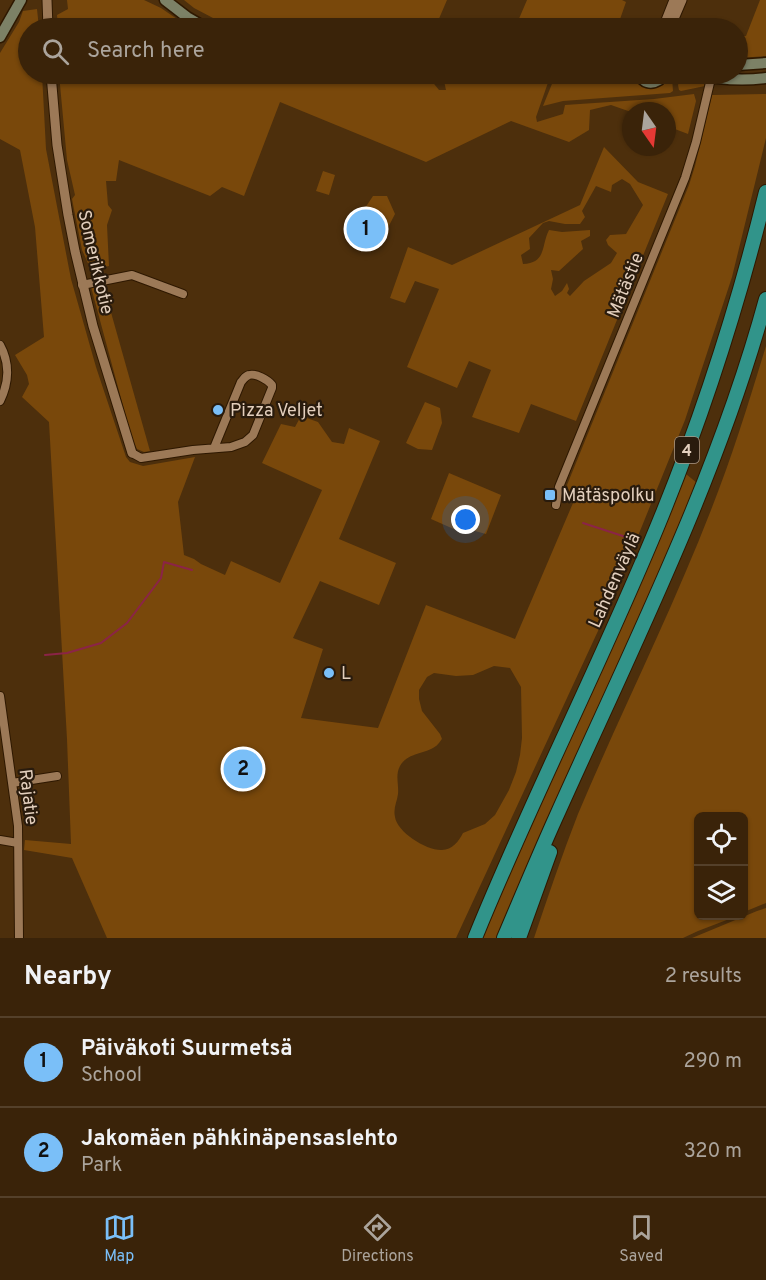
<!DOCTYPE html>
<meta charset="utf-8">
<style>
:root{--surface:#3a2309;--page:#412b12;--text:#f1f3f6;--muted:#aba49c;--line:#54402a;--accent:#7abff8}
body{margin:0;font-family:Overpass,sans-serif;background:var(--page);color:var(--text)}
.controls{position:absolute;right:18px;bottom:18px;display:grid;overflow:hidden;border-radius:9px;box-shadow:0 2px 4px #0004}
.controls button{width:54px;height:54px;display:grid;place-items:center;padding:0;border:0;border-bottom:2px solid var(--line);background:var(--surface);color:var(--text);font:30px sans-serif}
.compass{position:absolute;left:622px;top:102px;width:54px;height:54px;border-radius:50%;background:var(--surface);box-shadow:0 2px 4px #0004;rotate:166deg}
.you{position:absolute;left:466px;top:520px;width:21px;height:21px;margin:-15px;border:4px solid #fff;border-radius:50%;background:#1a73e8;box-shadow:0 0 0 9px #1a73e833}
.badge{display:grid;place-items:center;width:39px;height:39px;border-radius:50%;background:var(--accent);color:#111;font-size:20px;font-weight:700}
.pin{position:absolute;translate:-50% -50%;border:3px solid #fff;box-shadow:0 2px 6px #0006}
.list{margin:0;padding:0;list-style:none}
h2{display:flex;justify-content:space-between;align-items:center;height:78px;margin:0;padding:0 24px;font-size:26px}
h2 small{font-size:20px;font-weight:400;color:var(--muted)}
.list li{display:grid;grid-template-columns:39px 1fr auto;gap:18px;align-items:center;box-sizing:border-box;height:90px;padding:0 24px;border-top:2px solid var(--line)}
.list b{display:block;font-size:22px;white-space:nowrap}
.list p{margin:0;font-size:20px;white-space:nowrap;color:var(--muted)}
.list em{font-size:20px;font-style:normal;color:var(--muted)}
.icon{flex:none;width:33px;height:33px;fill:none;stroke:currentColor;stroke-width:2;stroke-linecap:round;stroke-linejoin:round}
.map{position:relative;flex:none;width:766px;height:938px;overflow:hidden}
.search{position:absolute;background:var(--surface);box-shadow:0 2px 4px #0004;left:18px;right:18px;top:18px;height:66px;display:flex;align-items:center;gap:15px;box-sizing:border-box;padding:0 21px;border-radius:33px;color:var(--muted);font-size:22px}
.sheet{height:258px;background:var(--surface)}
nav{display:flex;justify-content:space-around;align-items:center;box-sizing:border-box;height:84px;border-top:2px solid var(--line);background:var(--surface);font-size:16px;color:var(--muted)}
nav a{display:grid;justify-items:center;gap:3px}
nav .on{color:var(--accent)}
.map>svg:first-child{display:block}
.green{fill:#79480b;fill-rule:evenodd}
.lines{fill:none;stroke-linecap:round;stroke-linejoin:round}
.stream{stroke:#8b2447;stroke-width:2}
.minor-casing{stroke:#2e1800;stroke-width:10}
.tertiary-casing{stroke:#2e1800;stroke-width:11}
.secondary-casing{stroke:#2e1800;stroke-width:13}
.motorway-casing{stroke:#2e1800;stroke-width:16}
.minor{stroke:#9c7957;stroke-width:8}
.tertiary{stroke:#9c7957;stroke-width:9}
.secondary{stroke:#7c8166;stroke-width:10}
.motorway{stroke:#31948a;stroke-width:14}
.poi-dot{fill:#7abff8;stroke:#291b0d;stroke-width:2}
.labels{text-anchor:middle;stroke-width:4.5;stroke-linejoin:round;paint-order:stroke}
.shield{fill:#291b0d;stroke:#ab9988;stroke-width:1.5}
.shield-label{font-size:16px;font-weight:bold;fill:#e3cfbd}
.street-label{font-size:18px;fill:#e3cfbd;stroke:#291b0d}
.poi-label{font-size:18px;fill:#e3cfbd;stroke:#291b0d;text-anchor:start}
</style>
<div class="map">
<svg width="766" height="938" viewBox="0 0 766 938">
<rect width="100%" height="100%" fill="#4d2f0c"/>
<path class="green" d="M67 0H144L161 8 190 28H58L57 15 68 9Z
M184 0H447L435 28H232L194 8Z
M527 0H622L626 2 618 25 628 28H515Z
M760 0H766V56L738 58V47L742 43 739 39 743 36H746Z
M37 9 39 28H28V74H42L46 149 71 279 96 367 126 457 130 462 143 466 195 457 178 502 184 555 194 559 201 564 225 575 231 561 280 583 322 490 262 463 281 424 295 427 301 416 318 422 332 442 344 444 349 428 380 441 339 539 396 563 379 605 320 581 293 638 323 649 301 718 378 728 426 605 515 639 573 503 567 485 689 185 695 166 712 95 766 94V138L732 277 685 420 610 605 456 938H107L72 858 24 850 25 840 71 844 67 739 49 422 22 397 29 384 27 375 15 355 44 337 35 227 20 150 0 139V53L19 22 23 11ZM494 666 510 668 521 687 522 738 520 755 516 772 509 790 495 815 485 824 463 833C459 841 452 850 442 850 427 851 397 832 395 817 393 808 397 802 398 794 399 785 395 775 400 766 408 752 424 755 436 746 437 746 441 740 442 739L440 734 422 711 419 699V690L427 677 434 673 456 676 473 675Z
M59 74H426L439 90H446L444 81C451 74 467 76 477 75L478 74H551L536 117 537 122 563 114 565 105 654 99 694 94 696 101 688 134 667 126V111H631V112L611 105 590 110 589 130 569 142 511 121 426 162 280 102 244 196 222 187 210 196 119 160 116 181H106L108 205 112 210 107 225 109 266 91 270 82 250 72 199 75 195 67 160Z
M556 74H629C639 80 644 94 659 86 664 83 666 80 672 78L673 91 670 93 563 101 543 106Z
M681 77 703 80 705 86 681 91 679 90 678 85Z
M604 147 638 182 668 194 576 421 531 404 519 433 472 417 491 370 469 361 457 388 407 367 439 289 415 281 405 303 390 298 408 247 452 265 580 205ZM622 179 630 184 643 205 626 234 610 235 606 240 608 245 617 253 611 263 584 281 570 296 567 293 569 289 567 283 562 291 555 296 551 289 553 279 551 270 559 271 583 249 581 241 590 236V230L562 232 549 230C541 245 547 263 523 264L521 255 530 249 529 238 543 223 549 221 565 224H580L585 217 582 211 596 186 611 192 612 185Z
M323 171 335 175 329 195 316 191Z
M373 196H387L395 214 379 245 365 234 359 217Z
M103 284 150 451 144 452 137 449 132 439 91 287Z
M766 346V903L744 912V816H698V916H737L698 931 683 938H534C548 896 562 855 578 814 621 712 671 613 711 510 732 457 749 402 766 346Z
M425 402 440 408 442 423 432 450 418 449 406 443Z
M449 473 501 495 486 534 464 528 456 530 431 519Z
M686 474 697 483 670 552 546 821 496 938H483L545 790 622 625Z
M766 908V938H692L757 911Z"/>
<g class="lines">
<path class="stream" d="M583 523 632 539
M45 655 67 653 101 643 127 623 161 578 164 562 192 570"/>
<defs>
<path id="minor" d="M82 285 132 275 183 294
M0 345C10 363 9 383 0 401
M132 453 141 458 193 450 231 447 245 442 253 435 272 388V385C268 380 256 373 249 375 245 376 244 379 241 382L214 448
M556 505 559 487 685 178 696 142 712 74
M0 696 18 826 19 938
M12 783 57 776
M0 840 18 843"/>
<path id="tertiary" d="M47 0 48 28
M663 28 674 0
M670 28 682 0
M51 74 57 145 68 215 75 251 93 326 132 453"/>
<path id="secondary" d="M165 0 187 17 206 28
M0 37 21 0
M738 65 766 63
M639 74C643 83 651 85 659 80L662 74
M660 78C680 73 698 76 718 78 734 80 750 80 766 78"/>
<path id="motorway" d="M475 938C533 795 604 658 662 515 705 409 739 302 766 192
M504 938C521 898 538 857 556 817 632 647 717 479 766 299
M519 938 550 852"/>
</defs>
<use href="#minor" class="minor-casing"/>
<use href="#tertiary" class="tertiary-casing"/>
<use href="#secondary" class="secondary-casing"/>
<use href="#motorway" class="motorway-casing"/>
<use href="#minor" class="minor"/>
<use href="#tertiary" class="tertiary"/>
<use href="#secondary" class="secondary"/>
<use href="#motorway" class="motorway"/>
</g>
<g class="poi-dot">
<circle cx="218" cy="410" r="6"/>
<rect x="544" y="489" width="12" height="12" rx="3"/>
<circle cx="329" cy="673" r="6"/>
</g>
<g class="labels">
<rect class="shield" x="675" y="437" width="24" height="26" rx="4.5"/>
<g class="shield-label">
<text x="687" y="456">4</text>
</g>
<g class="street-label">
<text transform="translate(96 262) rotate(77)" y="6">Somerikkotie</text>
<text transform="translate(625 285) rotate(-68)" y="6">Mätästie</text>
<text transform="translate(614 580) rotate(-66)" y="6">Lahdenväylä</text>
<text transform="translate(29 797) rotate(83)" y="6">Rajatie</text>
</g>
<g class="poi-label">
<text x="230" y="416">Pizza Veljet</text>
<text x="562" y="501">Mätäspolku</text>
<text x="341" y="679">L</text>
</g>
</g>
</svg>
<div class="controls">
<button><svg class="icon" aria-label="locate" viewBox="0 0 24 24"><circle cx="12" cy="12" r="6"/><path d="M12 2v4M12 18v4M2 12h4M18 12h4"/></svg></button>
<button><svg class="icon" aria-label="layers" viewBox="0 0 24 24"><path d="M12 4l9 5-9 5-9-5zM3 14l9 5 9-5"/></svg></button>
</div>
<svg class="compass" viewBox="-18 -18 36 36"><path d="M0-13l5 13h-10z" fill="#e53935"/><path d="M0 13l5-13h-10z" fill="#aba49c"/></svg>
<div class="you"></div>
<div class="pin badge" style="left:366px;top:229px">1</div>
<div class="pin badge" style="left:243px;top:769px">2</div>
<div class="search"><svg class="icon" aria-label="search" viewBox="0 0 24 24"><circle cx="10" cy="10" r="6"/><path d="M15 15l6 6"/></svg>Search here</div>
</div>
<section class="sheet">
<h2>Nearby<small>2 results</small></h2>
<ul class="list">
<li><span class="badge">1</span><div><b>Päiväkoti Suurmetsä</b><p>School</p></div><em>290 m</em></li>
<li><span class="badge">2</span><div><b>Jakomäen pähkinäpensaslehto</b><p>Park</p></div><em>320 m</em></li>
</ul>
</section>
<nav>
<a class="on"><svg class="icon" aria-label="map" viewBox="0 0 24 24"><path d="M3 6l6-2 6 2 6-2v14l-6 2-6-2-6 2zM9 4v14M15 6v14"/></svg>Map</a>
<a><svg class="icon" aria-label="directions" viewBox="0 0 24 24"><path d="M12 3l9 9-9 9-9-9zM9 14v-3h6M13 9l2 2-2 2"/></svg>Directions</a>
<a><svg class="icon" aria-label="saved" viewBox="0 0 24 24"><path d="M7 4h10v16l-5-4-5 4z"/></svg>Saved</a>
</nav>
